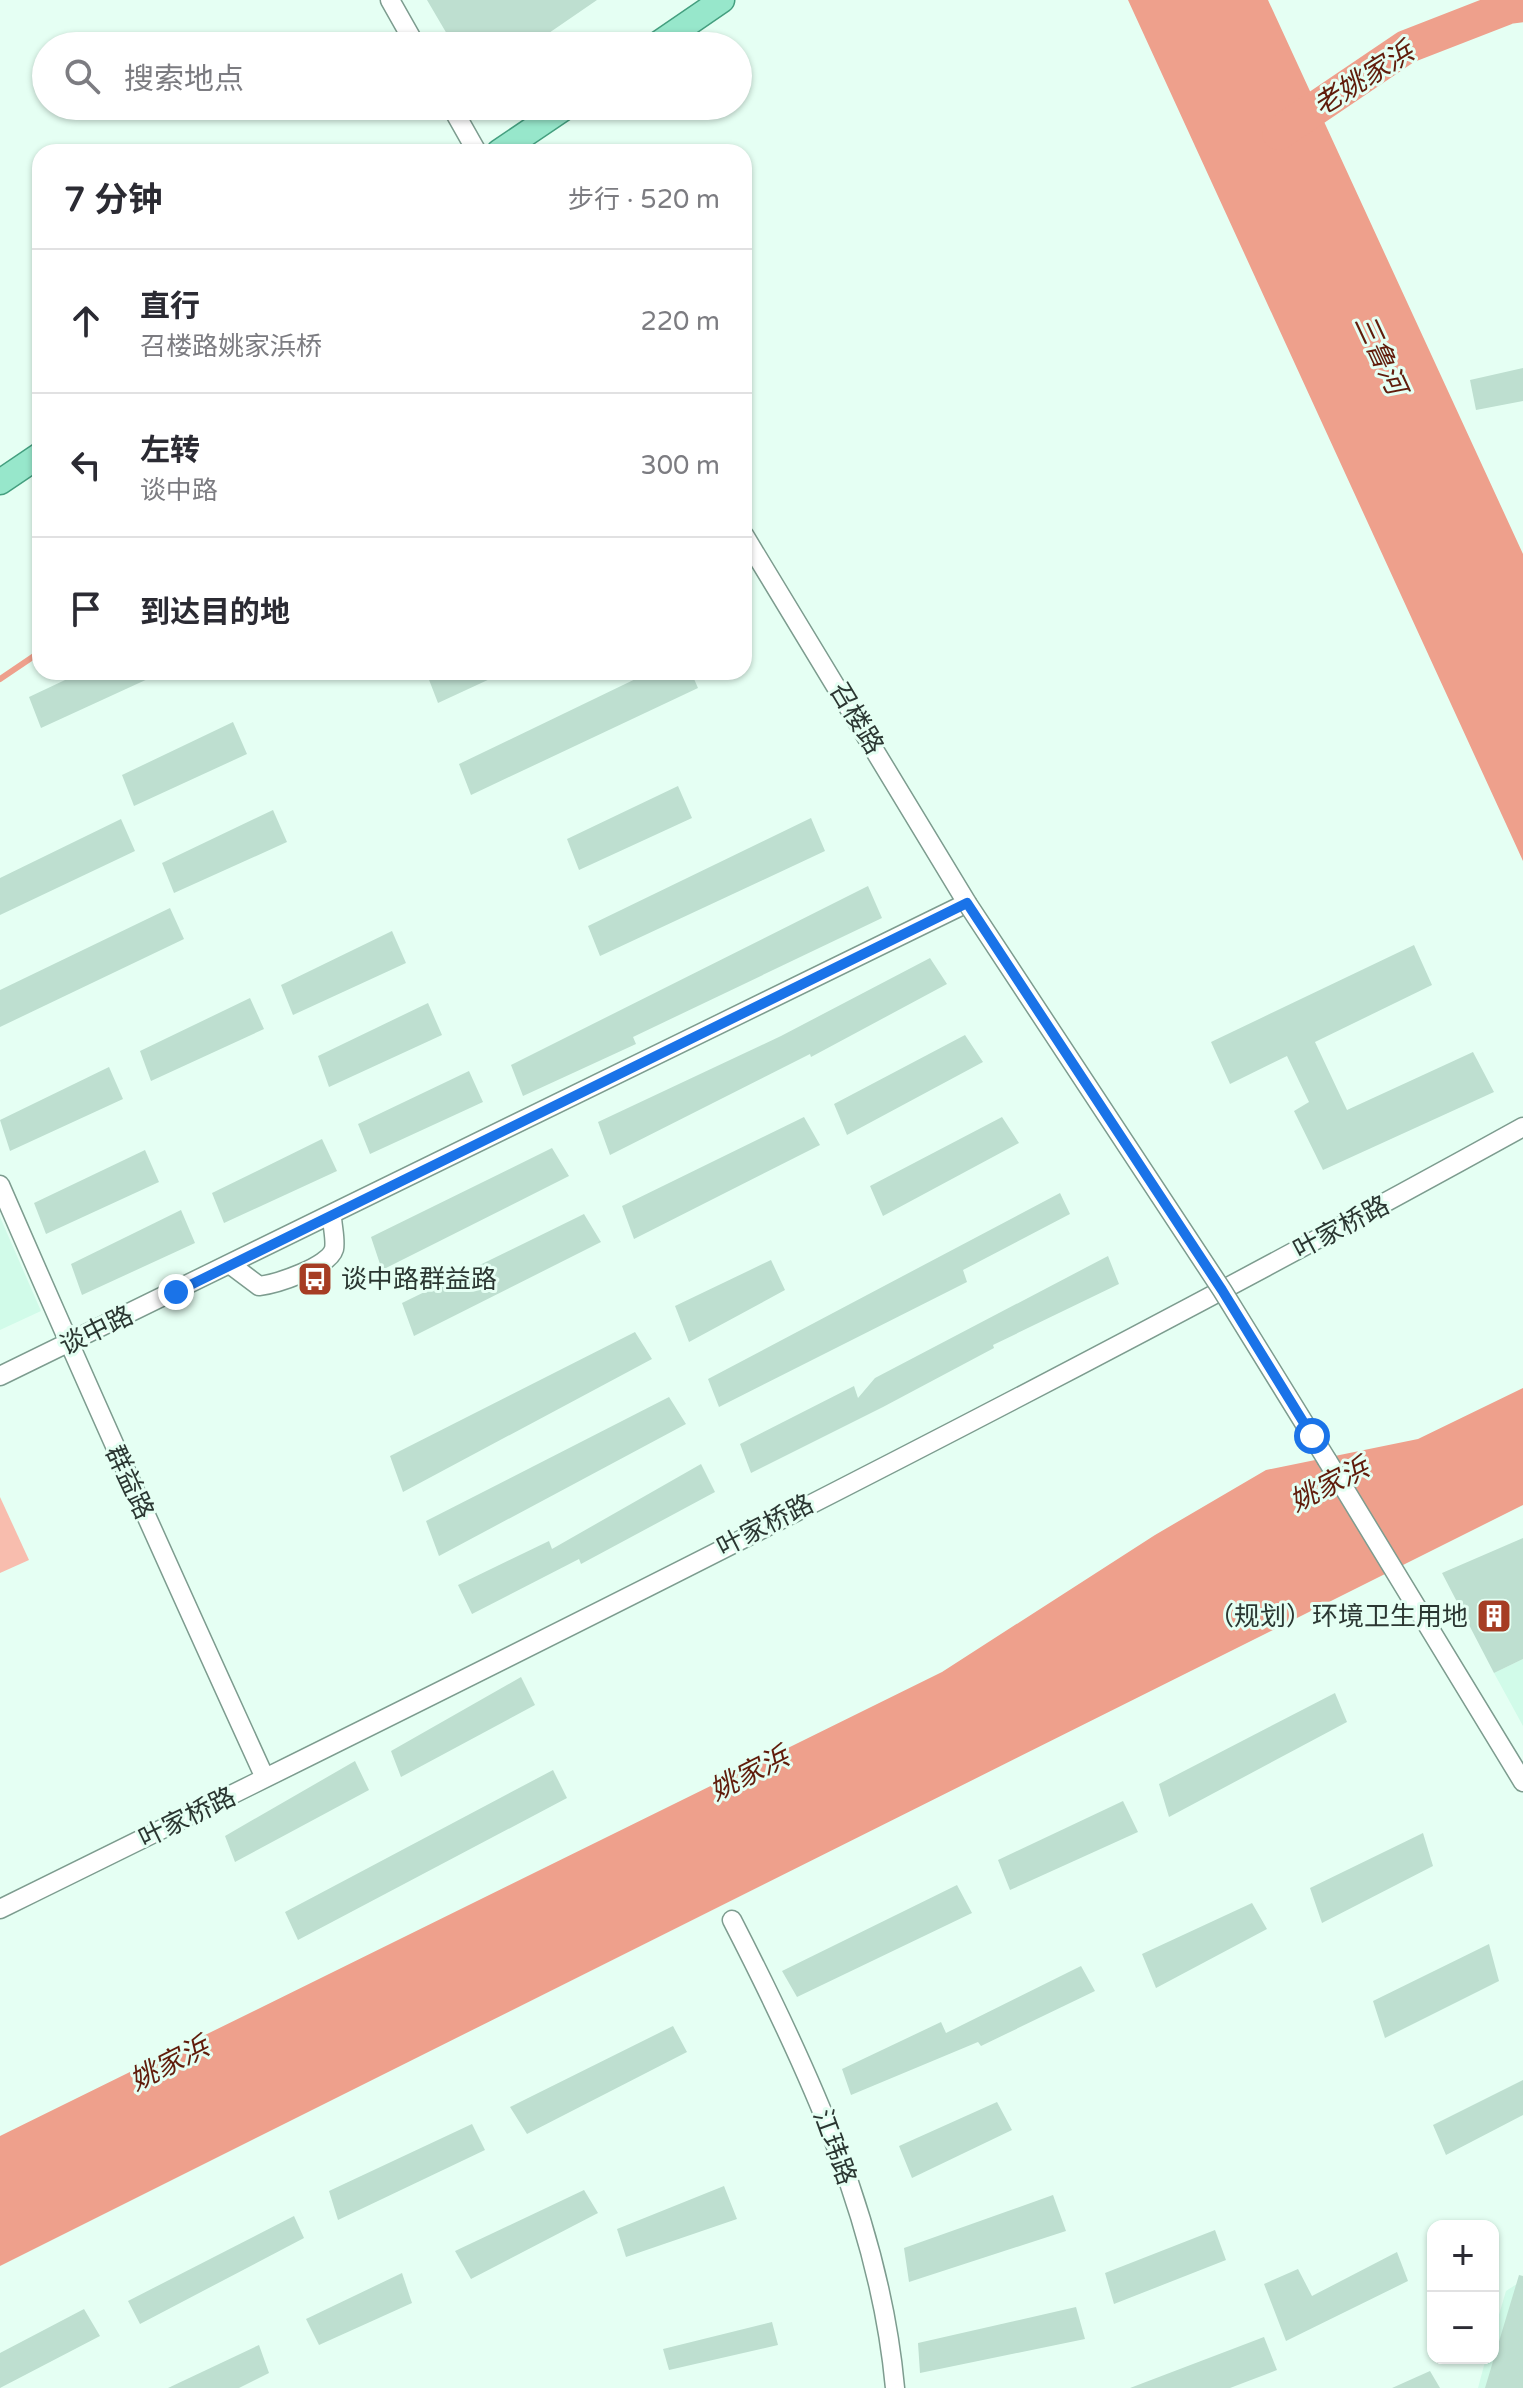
<!DOCTYPE html>
<html lang="zh">
<meta charset="utf-8">
<style>
:root{--surface:#fff;--page:#f7f7f7;--text:#2b2b33;--muted:#7c7c81;--line:#e1e1e2}
body{margin:0;font-family:"Varela Round","Noto Sans SC",sans-serif;background:var(--page);color:var(--text)}
.controls{position:absolute;right:24px;bottom:24px;display:grid;overflow:hidden;border-radius:16px;box-shadow:0 2px 6px #0004}
.controls button{width:72px;height:72px;display:grid;place-items:center;padding:0;border:0;border-bottom:2px solid var(--line);background:var(--surface);color:var(--text);font:40px sans-serif}
.stop{position:absolute;width:24px;height:24px;margin:-18px;border:6px solid #1a73e8;border-radius:50%;background:#fff}
.stop.end{background:#1a73e8;border-color:#fff;box-shadow:0 2px 8px #0008}
.list{margin:0;padding:0;list-style:none}
h2{display:flex;justify-content:space-between;align-items:center;height:104px;margin:0;padding:0 32px;font-size:34px}
h2 small{font-size:26px;font-weight:400;color:var(--muted)}
.list li{display:grid;grid-template-columns:52px 1fr auto;gap:24px;align-items:center;box-sizing:border-box;height:144px;padding:0 32px;border-top:2px solid var(--line)}
.list b{display:block;font-size:30px;white-space:nowrap}
.list p{margin:0;font-size:26px;white-space:nowrap;color:var(--muted)}
.list em{font-size:26px;font-style:normal;color:var(--muted)}
.icon{flex:none;width:44px;height:44px;fill:none;stroke:currentColor;stroke-width:2;stroke-linecap:round;stroke-linejoin:round}
.map{position:relative;flex:none;width:1523px;height:2388px;overflow:hidden}
.search{position:absolute;background:var(--surface);box-shadow:0 2px 6px #0004;left:32px;top:32px;width:720px;height:88px;display:flex;align-items:center;gap:20px;box-sizing:border-box;padding:0 28px;border-radius:44px;color:var(--muted);font-size:30px}
.panel{position:absolute;background:var(--surface);box-shadow:0 2px 6px #0004;left:32px;top:144px;width:720px;height:536px;border-radius:24px}
.map>svg:first-child{display:block}
.built{fill:#d1fbe9}
.green{fill:#f8bdae}
.water{fill:#eea08c}
.lines{fill:none;stroke-linecap:round;stroke-linejoin:round}
.stream{stroke:#eea08c;stroke-width:6}
.river{stroke:#eea08c;stroke-width:34}
.building{fill:#bedfd0}
.minor-casing{stroke:#7d9c8f;stroke-width:21}
.major-casing{stroke:#449f7f;stroke-width:27}
.minor{stroke:#fff;stroke-width:18}
.major{stroke:#97e7cb;stroke-width:24}
.minor-bridge-casing{stroke:#7d9c8f;stroke-width:21;stroke-linecap:butt}
.minor-bridge{stroke:#fff;stroke-width:18}
.route{stroke:#1a73e8;stroke-width:10}
.labels{text-anchor:middle;stroke-width:6;stroke-linejoin:round;paint-order:stroke}
.street-label{font-size:26px;fill:#2b3732;stroke:#e5fff3}
.poi-label{font-size:26px;fill:#2b3732;stroke:#e5fff3;text-anchor:start}
.water-label{font-size:28px;font-style:italic;fill:#601c0b;stroke:#e5fff3}
</style>
<div class="map">
<svg width="1523" height="2388" viewBox="0 0 1523 2388">
<rect width="100%" height="100%" fill="#e5fff3"/>
<path class="built" d="M0 1217 41 1311 0 1330Z
M1523 1659V1726L1494 1673Z
M1523 2280V2388H1478L1486 2358H1493V2335L1506 2291Z"/>
<path class="green" d="M0 1497 29 1560 0 1573Z"/>
<path class="water" d="M1128 0H1268L1523 554V861Z
M1523 1388V1505L0 2266V2136L942 1672 1155 1535 1266 1470 1418 1439Z"/>
<g class="lines">
<path class="stream" d="M0 679 40 652"/>
<path class="river" d="M1279 133 1406 47 1509 7 1523 5"/>
</g>
<path class="building" d="M427 0H597L530 46H454Z
M1523 368V401L1476 410 1470 380Z
M82 672H163L41 728 29 697Z
M426 672H505L438 703Z
M650 672H691L698 688 471 795 459 764Z
M233 722 247 754 134 806 122 775Z
M678 786 692 818 579 870 567 839Z
M273 810 287 842 174 893 162 863Z
M811 818 825 851 600 956 588 926Z
M121 819 135 851 0 915V878Z
M868 886 882 918 633 1037 636 1044 523 1096 511 1065Z
M170 908 184 939 0 1027V990Z
M392 931 406 963 293 1015 281 985Z
M1414 945 1432 985 1315 1042 1347 1110 1473 1052 1494 1092 1323 1170 1294 1111 1309 1102 1287 1056 1230 1084 1211 1042Z
M930 958 947 984 811 1057 810 1054 610 1155 598 1122 781 1036Z
M250 998 264 1029 151 1081 140 1051Z
M428 1003 442 1035 329 1087 318 1056Z
M965 1035 983 1062 847 1135 834 1104Z
M109 1067 123 1099 10 1151 0 1120Z
M469 1071 483 1102 370 1154 358 1124Z
M804 1117 820 1145 634 1239 622 1206Z
M1002 1117 1019 1143 883 1216 870 1186Z
M322 1139 337 1171 224 1223 212 1193Z
M552 1148 569 1176 382 1270 371 1237Z
M145 1150 159 1182 46 1234 34 1203Z
M1060 1193 1070 1214 963 1270 967 1282 719 1407 708 1379Z
M181 1210 195 1243 82 1295 71 1264Z
M584 1214 601 1242 414 1336 402 1303Z
M1108 1256 1119 1284 993 1345 994 1348 883 1407 751 1473 740 1444 854 1386 858 1398 875 1378Z
M771 1260 785 1290 689 1342 675 1306Z
M635 1332 652 1359 403 1492 390 1456Z
M669 1397 686 1424 439 1556 426 1521Z
M701 1464 715 1492 581 1564 579 1559 472 1614 458 1585 549 1541 552 1549Z
M1523 1538V1659L1494 1673 1442 1573Z
M521 1677 535 1705 401 1777 391 1751Z
M1335 1693 1347 1722 1169 1817 1159 1784Z
M355 1761 369 1790 235 1862 225 1836Z
M553 1770 567 1798 298 1940 285 1912Z
M1123 1801 1138 1832 1010 1890 998 1860Z
M1423 1833 1433 1866 1322 1923 1310 1888Z
M957 1885 972 1913 797 1997 782 1971Z
M1252 1903 1267 1929 1156 1988 1142 1954Z
M1489 1944 1499 1981 1385 2038 1373 2001Z
M1081 1966 1095 1991 981 2046 978 2042 851 2095 842 2069 941 2022 946 2033Z
M673 2026 687 2052 527 2134 510 2107Z
M1523 2080V2115L1446 2155 1433 2125Z
M997 2102 1012 2130 912 2178 899 2146Z
M472 2124 485 2150 338 2220 329 2191Z
M724 2186 737 2219 626 2257 617 2229Z
M584 2190 598 2213 471 2279 455 2251Z
M1053 2195 1066 2231 909 2282 904 2248Z
M294 2216 304 2238 140 2324 128 2301Z
M1215 2230 1226 2260 1114 2304 1105 2273Z
M1397 2252 1408 2281 1286 2341 1264 2284 1298 2269 1312 2296Z
M402 2273 412 2303 319 2345 306 2319Z
M1519 2275 1523 2276V2388H1485Z
M1076 2307 1085 2339 920 2373 918 2343Z
M84 2309 100 2336 0 2388V2353Z
M772 2322 778 2345 669 2370 663 2349Z
M1264 2337 1277 2370 1230 2388H1130Z
M259 2345 269 2373 239 2388H168Z
M1430 2371 1440 2388H1392Z"/>
<g class="lines">
<defs>
<path id="minor" d="M390 0 416 46
M451 106 477 152
M0 1185C86 1383 175 1581 265 1778
M231 1265 259 1286C276 1284 329 1267 334 1249 336 1240 332 1225 332 1216
M0 1376 967 903 744 535
M1327 1460 1523 1782
M0 1909C512 1657 1024 1403 1523 1127
M732 1920C807 2066 880 2222 895 2388"/>
<path id="major" d="M655 46 722 0
M499 152 567 106
M0 482 40 455"/>
</defs>
<use href="#minor" class="minor-casing"/>
<use href="#major" class="major-casing"/>
<use href="#minor" class="minor"/>
<use href="#major" class="major"/>
<defs>
<path id="minor-bridge" d="M967 903 1222 1290 1327 1460"/>
</defs>
<use href="#minor-bridge" class="minor-bridge-casing"/>
<use href="#minor-bridge" class="minor-bridge"/>
</g>
<g class="lines">
<path class="route" d="M176 1292 967 903 1222 1290 1312 1436"/>
</g>
<defs>
<symbol id="bus-square" viewBox="-11 -11 22 22"><rect x="-9" y="-9" width="18" height="18" rx="4" fill="#a63d24" stroke="#e5fff3"/><path d="M-5-6H5V4H4V6H2V4H-2V6H-4V4H-5ZM-3.5-4V0h7V-4ZM-3.5 1.2v1.5H-2V1.2ZM2 1.2v1.5H3.5V1.2Z" fill="#fff"/></symbol>
<symbol id="building-square" viewBox="-11 -11 22 22"><rect x="-9" y="-9" width="18" height="18" rx="4" fill="#a63d24" stroke="#e5fff3"/><path d="M-4-6H4V6H1V3H-1V6H-4ZM-2.5-4.3h1.7v1.8h-1.7ZM.8-4.3h1.7v1.8H.8ZM-2.5-1h1.7V.8h-1.7ZM.8-1h1.7V.8H.8Z" fill="#fff"/></symbol>
</defs>
<g fill-rule="evenodd">
<use href="#bus-square" x="295" y="1259" width="40" height="40"/>
<use href="#building-square" x="1474" y="1596" width="40" height="40"/>
</g>
<g class="labels">
<g class="street-label">
<text transform="translate(857 718) rotate(59)" y="9">召楼路</text>
<text transform="translate(1341 1227) rotate(-28)" y="9">叶家桥路</text>
<text transform="translate(96 1330) rotate(-26)" y="9">谈中路</text>
<text transform="translate(130 1482) rotate(65)" y="9">群益路</text>
<text transform="translate(765 1525) rotate(-27)" y="9">叶家桥路</text>
<text transform="translate(187 1817) rotate(-26)" y="9">叶家桥路</text>
<text transform="translate(835 2147) rotate(70)" y="9">江玮路</text>
</g>
<g class="poi-label">
<text x="341" y="1288">谈中路群益路</text>
<text x="1468" y="1625" text-anchor="end">（规划）环境卫生用地</text>
</g>
<g class="water-label">
<text transform="translate(1363 78) rotate(-32)" y="10">老姚家浜</text>
<text transform="translate(1381 354) rotate(65)" y="10">三鲁河</text>
<text transform="translate(1329 1484) rotate(-27)" y="10">姚家浜</text>
<text transform="translate(749 1773) rotate(-27)" y="10">姚家浜</text>
<text transform="translate(169 2063) rotate(-27)" y="10">姚家浜</text>
</g>
</g>
</svg>
<div class="controls">
<button>+</button>
<button>−</button>
</div>
<div class="stop" style="left:1312px;top:1436px"></div>
<div class="stop end" style="left:176px;top:1292px"></div>
<div class="search"><svg class="icon" aria-label="search" viewBox="0 0 24 24"><circle cx="10" cy="10" r="6"/><path d="M15 15l6 6"/></svg>搜索地点</div>
<section class="panel">
<h2>7 分钟<small>步行 · 520 m</small></h2>
<ul class="list">
<li><svg class="icon" aria-label="ahead" viewBox="0 0 24 24"><path d="M12 20V5M6 11l6-6 6 6"/></svg><div><b>直行</b><p>召楼路姚家浜桥</p></div><em>220 m</em></li>
<li><svg class="icon" aria-label="left" viewBox="0 0 24 24"><path d="M17 20v-9H6M10 6l-5 5 5 5"/></svg><div><b>左转</b><p>谈中路</p></div><em>300 m</em></li>
<li><svg class="icon" aria-label="arrive" viewBox="0 0 24 24"><path d="M6 21V4h12l-3 4 3 4H6"/></svg><div><b>到达目的地</b></div></li>
</ul>
</section>
</div>
